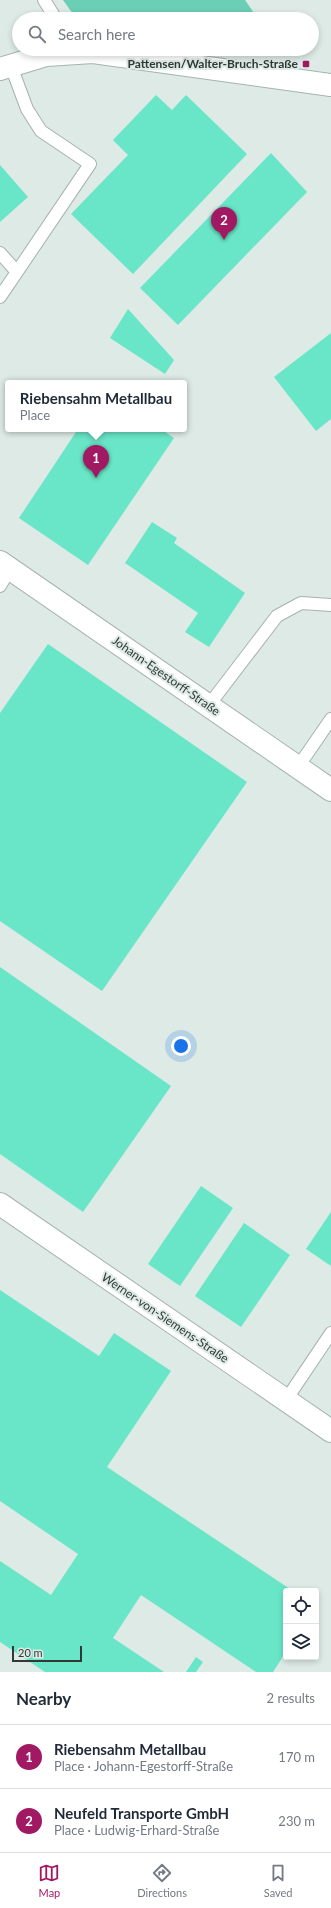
<!DOCTYPE html>
<meta charset="utf-8">
<style>
:root{--surface:#fff;--page:#f2f2f3;--text:#1f2937;--muted:#747a83;--line:#e0e1e3;--accent:#a21963}
body{margin:0;font-family:Lato,sans-serif;background:var(--page);color:var(--text)}
.controls{position:absolute;right:12px;bottom:12px;display:grid;overflow:hidden;border-radius:4px;box-shadow:0 2px 6px #0003}
.controls button{width:36px;height:36px;display:grid;place-items:center;padding:0;border:0;border-bottom:1px solid var(--line);background:var(--surface);color:var(--text);font:20px sans-serif}
.scale{position:absolute;left:12px;bottom:10px;width:70px;box-sizing:border-box;padding-left:4px;border:2px solid #323836;border-top:0;font-size:11px;line-height:14px;white-space:nowrap;color:#323836;-webkit-text-stroke:3px #ddeae5;paint-order:stroke}
.you{position:absolute;left:181px;top:1046px;width:14px;height:14px;margin:-10px;border:3px solid #fff;border-radius:50%;background:#1a73e8;box-shadow:0 0 0 6px #1a73e833}
.badge{display:grid;place-items:center;width:26px;height:26px;border-radius:50%;background:var(--accent);color:#fff;font-size:13px;font-weight:700}
.pin{position:absolute;translate:-50% -33px;filter:drop-shadow(0 1px 2px #0008)}
.pin::after{content:'';position:absolute;top:21px;width:14px;height:12px;background:inherit;clip-path:polygon(0 0,100% 0,50% 100%)}
.popup{position:absolute;left:5px;top:380px;width:182px;height:52px;box-sizing:border-box;display:grid;place-content:center;border-radius:4px;background:var(--surface);filter:drop-shadow(0 1px 3px #0005);font-size:13px;white-space:nowrap;color:var(--muted)}
.popup b{font-size:15px;color:var(--text)}
.popup::after{content:'';position:absolute;left:50%;top:100%;margin-left:-8px;border:8px solid transparent;border-top-color:var(--surface)}
.list{margin:0;padding:0;list-style:none}
h2{display:flex;justify-content:space-between;align-items:center;height:52px;margin:0;padding:0 16px;font-size:17px}
h2 small{font-size:13px;font-weight:400;color:var(--muted)}
.list li{display:grid;grid-template-columns:26px 1fr auto;gap:12px;align-items:center;box-sizing:border-box;height:64px;padding:0 16px;border-top:1px solid var(--line)}
.list b{display:block;font-size:15px;white-space:nowrap}
.list p{margin:0;font-size:13px;white-space:nowrap;color:var(--muted)}
.list em{font-size:13px;font-style:normal;color:var(--muted)}
.icon{flex:none;width:22px;height:22px;fill:none;stroke:currentColor;stroke-width:2;stroke-linecap:round;stroke-linejoin:round}
.map{position:relative;flex:none;width:331px;height:1672px;overflow:hidden}
.search{position:absolute;background:var(--surface);box-shadow:0 2px 6px #0003;left:12px;right:12px;top:12px;height:44px;display:flex;align-items:center;gap:10px;box-sizing:border-box;padding:0 14px;border-radius:22px;color:var(--muted);font-size:15px}
.sheet{height:180px;background:var(--surface)}
nav{display:flex;justify-content:space-around;align-items:center;box-sizing:border-box;height:56px;border-top:1px solid var(--line);background:var(--surface);font-size:11px;color:var(--muted)}
nav a{display:grid;justify-items:center;gap:2px}
nav .on{color:var(--accent)}
.map>svg:first-child{display:block}
.green{fill:#6bcfb5}
.building{fill:#69e6c7}
.lines{fill:none;stroke-linecap:round;stroke-linejoin:round}
.lane-casing{stroke:#a6b3af;stroke-width:14}
.street-casing{stroke:#a6b3af;stroke-width:24}
.lane{stroke:#fff;stroke-width:12}
.street{stroke:#fff;stroke-width:22}
.poi-dot{fill:#a21963;stroke:#ddeae5;stroke-width:1.5}
.labels{text-anchor:middle;stroke-width:4;stroke-linejoin:round;paint-order:stroke}
.poi-label{font-size:12px;font-weight:bold;fill:#323836;stroke:#ddeae5;text-anchor:end}
.street-label{font-size:12px;fill:#323836;stroke:#ddeae5}
</style>
<div class="map">
<svg width="331" height="1672" viewBox="0 0 331 1672">
<rect width="100%" height="100%" fill="#ddeae5"/>
<path class="green" d="M63 0H245L258 19H100L73 14Z
M254 49H279L283 55Z"/>
<path class="building" d="M156 95 172 110 186 95 247 154 133 274 71 214 128 155 113 140Z
M271 153 307 192 178 325 140 288Z
M0 165 28 197 0 222Z
M128 309 174 360 165 374 110 338Z
M331 333V419L316 431 274 377Z
M78 429H161L174 438 88 565 19 518Z
M152 522 177 538 174 543 245 593 209 647 185 632 198 613 125 563Z
M48 644 247 782 102 991 0 921V713Z
M0 967 171 1086 83 1212 0 1154Z
M201 1186 233 1208 180 1286 148 1264Z
M331 1212V1266L306 1249Z
M244 1223 290 1255 241 1327 195 1296Z
M0 1290 99 1356 114 1333 171 1371 107 1467 293 1591H286V1652L273 1672H256L141 1595 113 1638 164 1672H45L0 1642V1561L51 1595 78 1554 0 1501Z
M196 1657 203 1662 196 1672H186Z"/>
<g class="lines">
<defs>
<path id="lane" d="M44 0 56 19
M0 253 17 272
M0 297 90 164 41 131 27 109 11 66
M0 586 10 569
M209 705 277 616 301 603 331 605
M298 767 331 719
M286 1400 331 1333"/>
<path id="street" d="M0 69 46 55 93 52 331 85
M0 562 331 790
M0 1204 331 1431"/>
</defs>
<use href="#lane" class="lane-casing"/>
<use href="#street" class="street-casing"/>
<use href="#lane" class="lane"/>
<use href="#street" class="street"/>
</g>
<rect class="poi-dot" x="302" y="60" width="8" height="8" rx="2"/>
<g class="labels">
<g class="poi-label">
<text x="298" y="68">Pattensen/Walter-Bruch-Straße</text>
</g>
<g class="street-label">
<text transform="translate(166 676) rotate(35)" y="4">Johann-Egestorff-Straße</text>
<text transform="translate(165 1318) rotate(34)" y="4">Werner-von-Siemens-Straße</text>
</g>
</g>
</svg>
<div class="controls">
<button><svg class="icon" aria-label="locate" viewBox="0 0 24 24"><circle cx="12" cy="12" r="6"/><path d="M12 2v4M12 18v4M2 12h4M18 12h4"/></svg></button>
<button><svg class="icon" aria-label="layers" viewBox="0 0 24 24"><path d="M12 4l9 5-9 5-9-5zM3 14l9 5 9-5"/></svg></button>
</div>
<div class="scale">20 m</div>
<div class="you"></div>
<div class="pin badge" style="left:96px;top:478px">1</div>
<div class="popup"><b>Riebensahm Metallbau</b>Place</div>
<div class="pin badge" style="left:224px;top:240px">2</div>
<div class="search"><svg class="icon" aria-label="search" viewBox="0 0 24 24"><circle cx="10" cy="10" r="6"/><path d="M15 15l6 6"/></svg>Search here</div>
</div>
<section class="sheet">
<h2>Nearby<small>2 results</small></h2>
<ul class="list">
<li><span class="badge">1</span><div><b>Riebensahm Metallbau</b><p>Place · Johann-Egestorff-Straße</p></div><em>170 m</em></li>
<li><span class="badge">2</span><div><b>Neufeld Transporte GmbH</b><p>Place · Ludwig-Erhard-Straße</p></div><em>230 m</em></li>
</ul>
</section>
<nav>
<a class="on"><svg class="icon" aria-label="map" viewBox="0 0 24 24"><path d="M3 6l6-2 6 2 6-2v14l-6 2-6-2-6 2zM9 4v14M15 6v14"/></svg>Map</a>
<a><svg class="icon" aria-label="directions" viewBox="0 0 24 24"><path d="M12 3l9 9-9 9-9-9zM9 14v-3h6M13 9l2 2-2 2"/></svg>Directions</a>
<a><svg class="icon" aria-label="saved" viewBox="0 0 24 24"><path d="M7 4h10v16l-5-4-5 4z"/></svg>Saved</a>
</nav>
